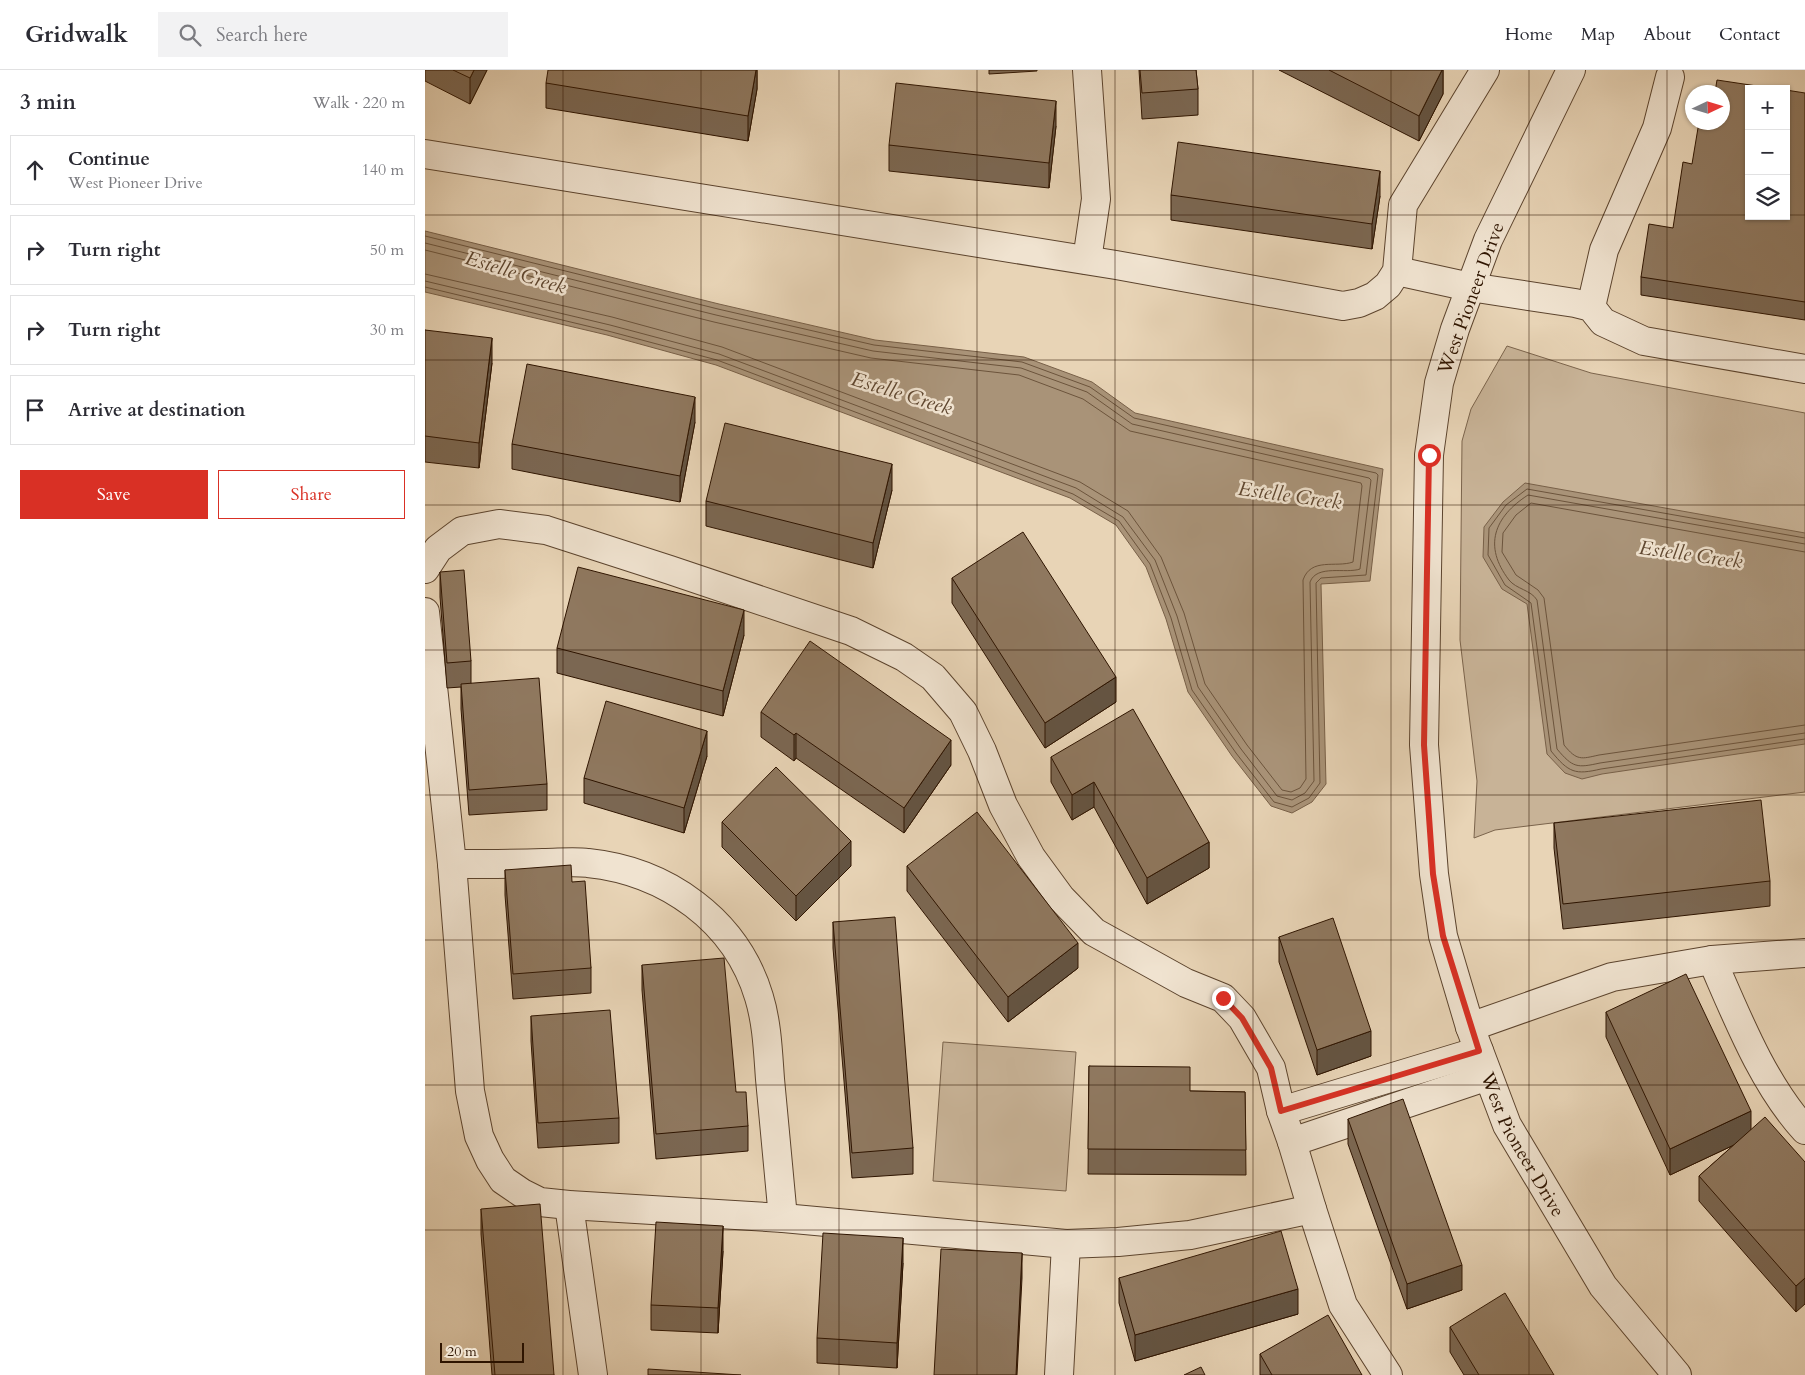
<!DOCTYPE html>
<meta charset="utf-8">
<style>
:root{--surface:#fff;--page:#f2f2f3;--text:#2b2b33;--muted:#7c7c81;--line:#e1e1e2;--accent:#d93025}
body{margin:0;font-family:Cardo,serif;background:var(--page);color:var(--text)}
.controls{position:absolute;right:15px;top:15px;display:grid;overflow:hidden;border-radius:0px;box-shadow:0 1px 4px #0004}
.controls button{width:45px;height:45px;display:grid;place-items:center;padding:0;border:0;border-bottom:1px solid var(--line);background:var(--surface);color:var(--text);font:25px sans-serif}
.compass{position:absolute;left:1260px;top:15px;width:45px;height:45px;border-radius:50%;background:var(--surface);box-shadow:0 1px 4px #0004;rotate:86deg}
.scale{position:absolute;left:15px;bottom:12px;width:84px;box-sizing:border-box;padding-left:5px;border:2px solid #2e1400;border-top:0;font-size:14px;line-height:18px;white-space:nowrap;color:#2e1400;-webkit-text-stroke:4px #f0e3d0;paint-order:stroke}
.stop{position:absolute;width:15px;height:15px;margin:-11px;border:4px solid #d93025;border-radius:50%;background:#fff}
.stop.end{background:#d93025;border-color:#fff;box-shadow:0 1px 5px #0008}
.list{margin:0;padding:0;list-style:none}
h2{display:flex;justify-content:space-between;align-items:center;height:65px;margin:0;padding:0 20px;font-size:21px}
h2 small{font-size:16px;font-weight:400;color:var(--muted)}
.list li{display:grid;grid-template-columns:32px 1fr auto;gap:15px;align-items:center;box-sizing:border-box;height:70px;margin:0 10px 10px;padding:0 10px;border:1px solid var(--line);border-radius:0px}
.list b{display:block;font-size:19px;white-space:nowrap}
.list p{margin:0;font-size:16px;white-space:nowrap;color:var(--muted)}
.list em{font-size:16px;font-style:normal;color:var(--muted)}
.actions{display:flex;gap:10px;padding:15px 20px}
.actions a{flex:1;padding:11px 0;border:1px solid var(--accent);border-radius:0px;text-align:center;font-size:18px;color:var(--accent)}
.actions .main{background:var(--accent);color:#fff}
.icon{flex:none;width:28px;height:28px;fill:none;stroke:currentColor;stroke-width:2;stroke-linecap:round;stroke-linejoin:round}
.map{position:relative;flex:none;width:1380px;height:1305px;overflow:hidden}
header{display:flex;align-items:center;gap:30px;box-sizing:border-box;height:70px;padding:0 25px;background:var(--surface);border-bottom:1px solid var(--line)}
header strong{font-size:24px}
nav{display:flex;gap:28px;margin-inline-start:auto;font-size:18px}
.search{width:350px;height:45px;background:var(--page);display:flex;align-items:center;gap:12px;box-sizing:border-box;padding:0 18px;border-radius:0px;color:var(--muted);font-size:19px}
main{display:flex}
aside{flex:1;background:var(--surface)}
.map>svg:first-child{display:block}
.green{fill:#c8b397;stroke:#7b644c}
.water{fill:#a99378;stroke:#786048}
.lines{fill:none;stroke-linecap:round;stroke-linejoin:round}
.shore{stroke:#6c543c;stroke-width:1}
.minor-casing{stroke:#5c442e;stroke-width:30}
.minor{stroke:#f0e3d0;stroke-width:28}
.wall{fill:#7b6752;stroke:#2e1400}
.shaded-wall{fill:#645442;stroke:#2e1400}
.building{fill:#8f785f;stroke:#2e1400}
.route{stroke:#d93025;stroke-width:6}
.grid{fill:none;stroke:#2e1400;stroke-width:1;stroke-opacity:0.55}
.labels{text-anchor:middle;stroke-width:5;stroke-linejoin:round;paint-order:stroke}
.street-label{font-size:19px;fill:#2e1400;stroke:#f0e3d0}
.water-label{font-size:20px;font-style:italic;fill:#5f4730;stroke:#f0e3d0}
</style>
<header>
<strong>Gridwalk</strong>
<div class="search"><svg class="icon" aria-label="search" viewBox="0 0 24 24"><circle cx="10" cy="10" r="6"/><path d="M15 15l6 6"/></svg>Search here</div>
<nav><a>Home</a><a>Map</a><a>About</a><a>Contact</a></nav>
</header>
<main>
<aside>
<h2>3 min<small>Walk · 220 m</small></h2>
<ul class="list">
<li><svg class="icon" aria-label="ahead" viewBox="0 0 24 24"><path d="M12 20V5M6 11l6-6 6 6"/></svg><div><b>Continue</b><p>West Pioneer Drive</p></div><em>140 m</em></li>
<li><svg class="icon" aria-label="right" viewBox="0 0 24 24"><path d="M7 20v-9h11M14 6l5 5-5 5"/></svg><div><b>Turn right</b></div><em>50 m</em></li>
<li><svg class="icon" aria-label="right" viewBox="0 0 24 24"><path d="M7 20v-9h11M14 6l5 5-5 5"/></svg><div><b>Turn right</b></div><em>30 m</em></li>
<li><svg class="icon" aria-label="arrive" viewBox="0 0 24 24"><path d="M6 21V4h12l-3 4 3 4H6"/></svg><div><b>Arrive at destination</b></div></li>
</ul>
<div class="actions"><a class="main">Save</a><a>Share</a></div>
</aside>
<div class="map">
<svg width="1380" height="1305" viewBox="0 0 1380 1305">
<rect width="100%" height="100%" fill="#e8d4b6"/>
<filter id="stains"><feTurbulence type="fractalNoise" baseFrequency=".004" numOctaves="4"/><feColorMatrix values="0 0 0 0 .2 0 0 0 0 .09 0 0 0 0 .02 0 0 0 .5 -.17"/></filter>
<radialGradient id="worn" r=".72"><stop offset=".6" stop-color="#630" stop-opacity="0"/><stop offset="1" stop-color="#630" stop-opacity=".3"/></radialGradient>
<path class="green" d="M1082 276 1166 303 1380 343V722L1070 760 1049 768 1052 711 1035 570 1037 371 1046 339Z
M518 972 651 982 641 1121 508 1111Z"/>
<path class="water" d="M0 161 294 234 450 270 599 287 667 312 710 343 958 399 945 511 896 514 901 714 887 732 867 743 846 736 807 686 763 622 741 549 721 497 691 455 645 428 291 295 182 265 0 222Z
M1100 413 1380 463V674L1177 704 1157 709 1140 703 1122 684 1102 534 1077 519 1058 487 1059 457 1078 432Z"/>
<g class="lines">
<path class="shore" d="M0 166 293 239 449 275 597 292 665 317 709 348 951 403 953 405 941 505 896 508 891 513 895 713 884 728 867 737 849 732 811 683 767 620 746 548 725 494 694 451 648 424 292 290 183 261 0 217
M0 173 291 245 448 281 596 298 662 322 707 354 944 408 946 410 935 499C921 504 892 494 885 512L889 711 880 723 867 730 852 726 816 679 773 617 752 546 730 490 698 447 651 418 294 284 185 255 0 211
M0 180 289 252 446 288 594 305 658 329 705 361 936 413 937 416 928 492C911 498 886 487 878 510L881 709 875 718 866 722 857 720 822 675 780 614 759 543 736 487 703 441 655 412 297 277 187 247 0 204
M1380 468 1102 419 1081 435 1064 458 1063 485 1080 515 1106 533 1126 681C1144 703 1150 705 1176 699L1380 669
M1380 474 1103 425C1069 447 1058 476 1084 510 1091 519 1106 520 1112 530L1132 679C1148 698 1152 698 1175 693L1380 663
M1380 482 1106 433 1091 445 1078 463 1077 482 1091 505 1113 520 1119 528 1139 675C1152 691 1156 689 1174 685L1380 655"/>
<defs>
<g id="minor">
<path id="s1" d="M1146 0 1063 170 1030 259 1014 313 1004 385 999 675 1009 804 1018 866 1045 957 1082 1055 1178 1216 1252 1305"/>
<path d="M0 84 691 195 918 236 934 233 950 226 963 215 972 201 978 135 1060 0"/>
<path d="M662 190 671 129 662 0"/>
<path d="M972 201 1045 217 1150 233 1166 237 1178 252 1219 271 1380 299"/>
<path d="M1166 237 1179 180 1232 58 1245 7"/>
<path d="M0 499 13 479 37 461 74 454 121 460 245 500 426 561 479 587 508 607 538 642 557 681 578 735 606 787 636 828 669 862 761 913 798 928 817 948 846 998 856 1041 867 1072 887 1139 918 1235 963 1305"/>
<path d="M0 542 27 794 45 1021 54 1066 65 1090 78 1110 97 1123 115 1132 144 1135 358 1148 641 1174 693 1172 765 1165 887 1139"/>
<path d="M27 794C58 794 88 794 118 793 133 793 149 791 163 793 241 801 311 850 334 927 342 953 343 982 345 1009 349 1056 354 1102 358 1148"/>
<path d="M1287 890C1312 947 1338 1014 1380 1060"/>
<path d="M1045 957 1187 907 1287 890 1380 883"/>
<path d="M856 1041 1054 981"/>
<path d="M867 1072 1063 1006"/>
<path d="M144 1135 168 1305"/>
<path d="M634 1305 641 1174"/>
</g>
</defs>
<use href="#minor" class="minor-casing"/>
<use href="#minor" class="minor"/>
</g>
<path class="wall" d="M0 0H62L45 34 0 11Z
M332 0V19L323 71 121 38V13Z
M564 0H612V1L564 4Z
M714 0H771L773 19V45L717 49Z
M854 0H1018V24L994 71Z
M1380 23V250L1216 225V207L1248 158Z
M631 56 624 118 464 101V75Z
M746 125 955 126 947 179 746 150Z
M0 260 67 293 54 398 0 392Z
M270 352 255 432 87 399V374Z
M467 420 448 498 281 456V431Z
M15 502 46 591V613L122 714V740L44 745 36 639V617L22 618 15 527Z
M527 508 691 632 620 678 527 533Z
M319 565 298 646 132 603V578Z
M336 642 526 695 479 763 371 688 369 691 336 667Z
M282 686 259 763 159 733V708Z
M626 687 784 772V798L722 834 669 737 647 750 626 712Z
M297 752 426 796 371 851 297 777Z
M1129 753 1345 811V836L1138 859 1129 778Z
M482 796 653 898 583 952 482 821Z
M80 800 147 812 166 898V923L88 929 80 825Z
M408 852 488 1078V1104L427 1108 408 878Z
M854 867 946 986 892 1005 854 892Z
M217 895 311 1022 323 1056V1081L231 1089 217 920Z
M1181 942 1326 1060 1380 1092 1371 1242 1274 1131V1106L1309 1075 1245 1105 1181 967Z
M106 946 194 1048V1073L113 1078 106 971Z
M664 996 765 1021 820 1022 821 1105 663 1104Z
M923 1049 1037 1220 982 1239 923 1074Z
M56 1139 129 1305H67L56 1164Z
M298 1181 293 1263 226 1260V1235Z
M478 1193 472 1298 392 1293V1268Z
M694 1208 873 1244 710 1291 694 1233Z
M1025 1257 1129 1305H1039L1025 1282Z
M835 1284 937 1305H835Z"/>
<path class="shaded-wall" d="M49 0H62L45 34V8Z
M331 0H332V19L323 71V46Z
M1017 0H1018V24L994 71V46Z
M631 31V56L624 118V93Z
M955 101V126L947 179V154Z
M67 268V293L54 398V373Z
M270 327V352L255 432V406Z
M467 394V420L448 498V473Z
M319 540V565L298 646V621Z
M691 607V632L620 678V653Z
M282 661V686L259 763V738Z
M371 663V688L369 691V665Z
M526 670V695L479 763V738Z
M669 712V737L647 750V725Z
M426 771V796L371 851V826Z
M784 772V798L722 834V808Z
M653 873V898L583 952V927Z
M946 961V986L892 1005V980Z
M1326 1041V1067L1245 1105V1079Z
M298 1156V1181L293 1263V1238Z
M478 1168V1193L472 1298V1273Z
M597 1183V1208L592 1305H591Z
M1037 1195V1220L982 1239V1214Z
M1380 1208V1234L1371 1242V1216Z
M873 1219V1244L710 1291V1265Z"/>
<path class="building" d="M28 0H49L45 8Z
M123 0H331L323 46 121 13Z
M715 0H771L773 19 717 23Z
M904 0H1017L994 46Z
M1292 10 1352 19H1324V146H1361V20L1380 23V232L1216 207 1224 154 1248 158 1258 92 1267 94 1274 52H1298V22H1290Z
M471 13 631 31 624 93 464 75Z
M753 72 955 101 947 154 746 125Z
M0 260 67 268 54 373 0 366Z
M102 294 270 327 255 406 87 374Z
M300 353 467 394 448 473 281 431Z
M598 462 691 607 620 653 527 508Z
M153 497 319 540 298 621 132 578Z
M39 500 46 591 22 593 15 502Z
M385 571 526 670 479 738 371 663 369 665 336 642Z
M114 608 122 714 44 720 36 614Z
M181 631 282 661 259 738 159 708Z
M708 639 784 772 722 808 669 712 647 725 626 687Z
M351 697 426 771 371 826 297 752Z
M1336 730 1345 811 1138 834 1129 753Z
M552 742 653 873 583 927 482 796Z
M146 795 147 812 160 811 166 898 88 904 80 800Z
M470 847 488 1078 427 1083 408 852Z
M908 848 946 961 892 980 854 867Z
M299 888 311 1022H321L323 1056 231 1064 217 895Z
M1261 904 1326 1041 1245 1079 1181 942Z
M185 940 194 1048 113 1053 106 946Z
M664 996 765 997V1021L820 1022 821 1080 663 1079Z
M978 1029 1037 1195 982 1214 923 1049Z
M1340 1047 1380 1092V1208L1371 1216 1274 1106Z
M115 1134 129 1305H70L56 1139Z
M231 1152 298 1156 293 1238 226 1235Z
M856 1161 873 1219 710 1265 694 1208Z
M398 1163 478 1168 472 1273 392 1268Z
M516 1179 597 1183 591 1305H509Z
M1080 1223 1129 1305H1054L1025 1257Z
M903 1245 937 1305H847L835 1284Z
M776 1297 780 1305H759Z
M223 1299 316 1305H223Z"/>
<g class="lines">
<path class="route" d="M798 928 817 948 846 998 856 1041 1054 981 1018 866 1008 804 999 675 1004 385"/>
</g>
<path class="grid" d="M138 0V1305M276 0V1305M414 0V1305M552 0V1305M690 0V1305M828 0V1305M966 0V1305M1104 0V1305M1242 0V1305M0 145H1324M1361 145H1380M0 290H1380M0 435H1380M0 580H1380M0 725H1380M0 870H1380M0 1015H1380M0 1160H1380"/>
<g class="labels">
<g class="street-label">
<text transform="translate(1045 228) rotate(-70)" y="7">West Pioneer Drive</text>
<text dy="7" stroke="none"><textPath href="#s1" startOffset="1119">West Pioneer Drive</textPath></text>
</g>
<g class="water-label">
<text transform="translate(91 202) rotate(17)" y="7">Estelle Creek</text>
<text transform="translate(477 323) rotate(17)" y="7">Estelle Creek</text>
<text transform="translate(865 425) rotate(8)" y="7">Estelle Creek</text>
<text transform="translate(1266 484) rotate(8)" y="7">Estelle Creek</text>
</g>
</g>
<rect width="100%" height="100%" filter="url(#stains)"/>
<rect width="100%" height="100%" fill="url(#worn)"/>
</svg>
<div class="controls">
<button>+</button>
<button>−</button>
<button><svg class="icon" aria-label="layers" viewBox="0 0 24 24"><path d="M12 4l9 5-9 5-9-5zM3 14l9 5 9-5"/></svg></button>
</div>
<svg class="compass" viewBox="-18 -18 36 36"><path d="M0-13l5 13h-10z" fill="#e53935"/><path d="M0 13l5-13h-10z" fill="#7c7c81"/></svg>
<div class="scale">20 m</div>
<div class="stop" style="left:1004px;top:385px"></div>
<div class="stop end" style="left:798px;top:928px"></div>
</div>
</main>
